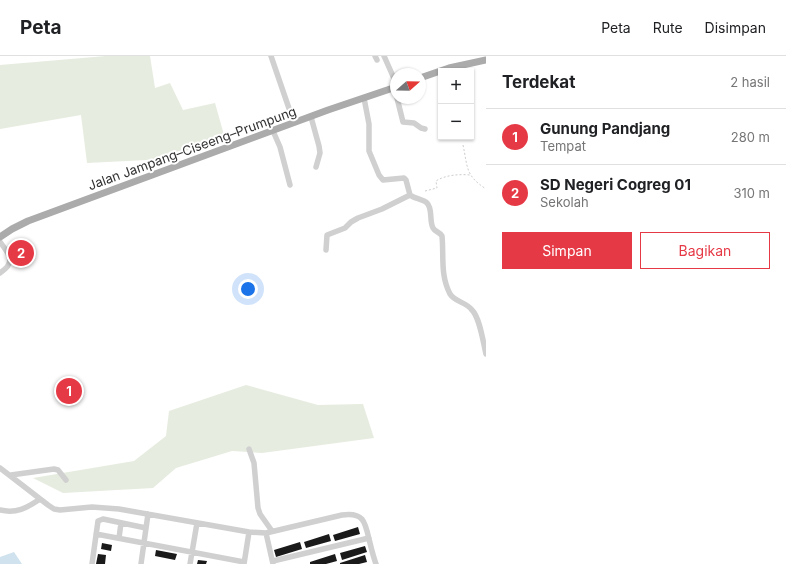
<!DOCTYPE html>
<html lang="id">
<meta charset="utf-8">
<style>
:root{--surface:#fff;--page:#f6f6f6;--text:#202124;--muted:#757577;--line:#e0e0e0;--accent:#e63946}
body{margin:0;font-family:Inter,sans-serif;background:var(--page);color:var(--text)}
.controls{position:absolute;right:12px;top:12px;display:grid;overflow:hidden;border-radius:0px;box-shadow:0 1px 3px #0004}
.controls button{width:36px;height:36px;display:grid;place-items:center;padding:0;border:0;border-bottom:1px solid var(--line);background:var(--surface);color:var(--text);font:20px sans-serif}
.compass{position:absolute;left:390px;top:12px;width:36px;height:36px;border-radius:50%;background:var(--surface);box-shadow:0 1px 3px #0004;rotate:70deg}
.you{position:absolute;left:248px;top:233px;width:14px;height:14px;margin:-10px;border:3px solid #fff;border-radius:50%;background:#1a73e8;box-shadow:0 0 0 6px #1a73e833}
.badge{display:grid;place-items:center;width:26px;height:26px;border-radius:50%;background:var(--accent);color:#fff;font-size:13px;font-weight:700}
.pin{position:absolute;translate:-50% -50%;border:2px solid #fff;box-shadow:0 1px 4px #0006}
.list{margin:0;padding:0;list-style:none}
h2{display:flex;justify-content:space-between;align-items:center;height:52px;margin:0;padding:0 16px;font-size:17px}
h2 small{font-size:13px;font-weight:400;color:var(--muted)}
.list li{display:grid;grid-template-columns:26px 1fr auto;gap:12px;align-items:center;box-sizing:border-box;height:56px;padding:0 16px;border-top:1px solid var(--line)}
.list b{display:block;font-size:15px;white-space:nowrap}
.list p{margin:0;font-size:13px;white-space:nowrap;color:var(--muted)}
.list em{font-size:13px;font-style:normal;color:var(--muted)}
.actions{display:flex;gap:8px;padding:12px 16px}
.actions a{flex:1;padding:9px 0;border:1px solid var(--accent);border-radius:0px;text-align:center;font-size:14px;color:var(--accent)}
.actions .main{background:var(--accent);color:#fff}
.map{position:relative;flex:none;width:486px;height:508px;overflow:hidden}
header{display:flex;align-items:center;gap:24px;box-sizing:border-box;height:56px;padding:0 20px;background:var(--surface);border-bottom:1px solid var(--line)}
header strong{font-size:19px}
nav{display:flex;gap:22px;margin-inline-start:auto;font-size:14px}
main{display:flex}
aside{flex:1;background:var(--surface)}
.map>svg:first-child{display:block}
.green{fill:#e6ecdf}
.water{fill:#cfe2ee}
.building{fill:#1a1a1a}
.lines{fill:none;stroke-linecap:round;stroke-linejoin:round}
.path{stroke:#cdcdcd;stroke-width:1;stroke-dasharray:2 2;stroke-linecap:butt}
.minor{stroke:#d0d0d0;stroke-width:5.5}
.major{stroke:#ababab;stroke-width:7}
.labels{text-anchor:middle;stroke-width:4;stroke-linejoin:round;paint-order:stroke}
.street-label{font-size:13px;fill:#333;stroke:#fff}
</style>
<header>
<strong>Peta</strong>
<nav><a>Peta</a><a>Rute</a><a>Disimpan</a></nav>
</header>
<main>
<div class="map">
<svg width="486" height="508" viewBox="0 0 486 508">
<rect width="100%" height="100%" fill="#fff"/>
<path class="green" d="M106 0H150L155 32 170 27 183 54 215 47 224 79 167 103 87 107 81 59 0 73V9Z
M246 329 318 349 363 348 374 382 262 397 232 395 176 412 153 432 63 437 33 422 134 405 166 380 169 355Z"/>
<path class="water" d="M14 496 22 508H0V501Z"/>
<path class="building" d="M358 471 360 478 335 485 333 479Z
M329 478 331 485 306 492 304 486Z
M300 486 302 493 276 501 274 494Z
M102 487 112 489 111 495 101 493Z
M365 490 367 496 342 504 340 497Z
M156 494 177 498 175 504 155 500Z
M98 498 106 499 105 508H96Z
M335 498 337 505 326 508H310V506Z
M365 499 367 506 359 508H340V507Z
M198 504 207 505 206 508H197Z"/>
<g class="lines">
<path class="path" d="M463 89C468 112 465 119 486 133
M425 135 437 132 436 125C445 119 459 118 470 119"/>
<path class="minor" d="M271 0 294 67
M375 0 377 4
M384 0 396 27
M364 42 369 68V95L379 119 383 124 404 122 406 124 410 139C415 143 423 143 427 147 433 153 429 164 433 172 435 176 440 176 442 180 444 200 440 219 450 238 455 246 466 246 472 254 480 262 483 286 486 298
M397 42 403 66 414 67 421 72 425 73
M311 61 319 90 320 97 316 111
M273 75 280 91 290 129
M0 186C10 199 16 206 0 217
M326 194 327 179 345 172 351 166 358 162 382 153 410 139
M249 393 254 407 258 452 260 458 272 475
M0 412 48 449 54 453 60 454 92 451 119 453 249 476 266 477 342 459C363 456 365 465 369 483 371 491 373 500 376 508
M11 419 54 413 58 414 66 424
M0 454C16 458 27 452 40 443
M266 477 273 508
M96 478 244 506
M119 482 121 467
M273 505 369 482
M92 508 98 465 103 463 146 472
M141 508 148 458
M190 508 197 467
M244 508 249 476"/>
<path class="major" d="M420 22 449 12 486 4
M0 181 12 173 28 165 328 54 396 31"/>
</g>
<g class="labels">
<g class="street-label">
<text transform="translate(192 92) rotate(-20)" y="5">Jalan Jampang–Ciseeng–Prumpung</text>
</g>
</g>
</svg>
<div class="controls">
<button>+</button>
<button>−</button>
</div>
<svg class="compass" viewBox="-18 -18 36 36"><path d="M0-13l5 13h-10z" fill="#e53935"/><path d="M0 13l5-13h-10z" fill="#757577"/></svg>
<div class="you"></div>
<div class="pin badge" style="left:69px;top:335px">1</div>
<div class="pin badge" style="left:21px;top:197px">2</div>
</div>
<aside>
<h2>Terdekat<small>2 hasil</small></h2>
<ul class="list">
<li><span class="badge">1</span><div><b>Gunung Pandjang</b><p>Tempat</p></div><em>280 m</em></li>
<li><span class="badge">2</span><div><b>SD Negeri Cogreg 01</b><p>Sekolah</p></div><em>310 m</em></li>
</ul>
<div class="actions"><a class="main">Simpan</a><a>Bagikan</a></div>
</aside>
</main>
